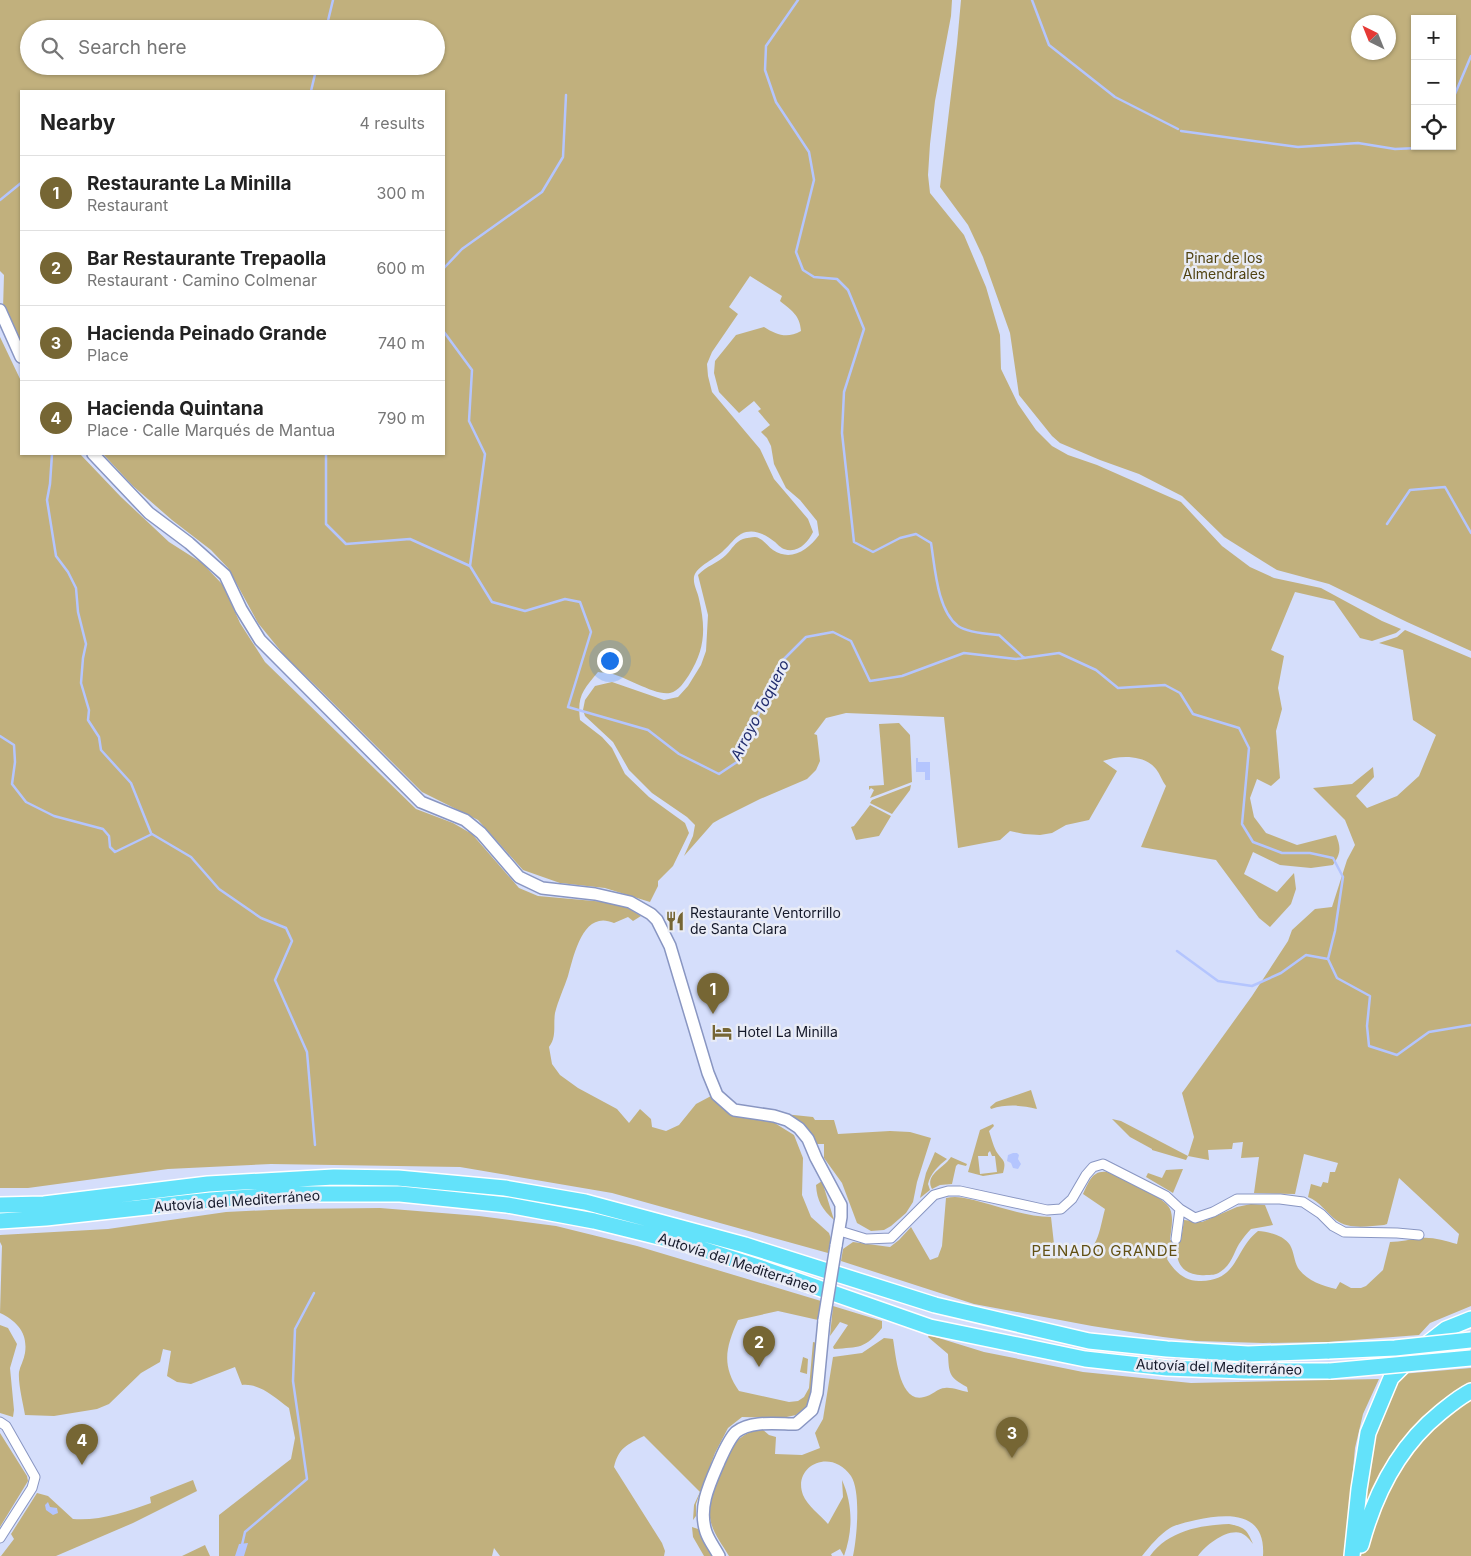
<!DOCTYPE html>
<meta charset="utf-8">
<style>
:root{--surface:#fff;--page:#f6f6f6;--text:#222;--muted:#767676;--line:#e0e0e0;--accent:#766634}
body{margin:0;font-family:Inter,sans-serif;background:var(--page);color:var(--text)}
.controls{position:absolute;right:15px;top:15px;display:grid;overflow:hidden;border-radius:0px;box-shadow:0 1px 4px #0004}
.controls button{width:45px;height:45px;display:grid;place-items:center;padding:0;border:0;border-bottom:1px solid var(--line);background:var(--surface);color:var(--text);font:25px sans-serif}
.compass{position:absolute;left:1351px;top:15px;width:45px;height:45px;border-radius:50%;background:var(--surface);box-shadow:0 1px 4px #0004;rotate:317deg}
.you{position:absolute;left:609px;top:660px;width:18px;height:18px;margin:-12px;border:4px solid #fff;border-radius:50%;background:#1a73e8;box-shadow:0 0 0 8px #1a73e833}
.badge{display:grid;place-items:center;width:32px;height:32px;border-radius:50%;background:var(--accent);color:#fff;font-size:16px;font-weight:700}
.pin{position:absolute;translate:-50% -41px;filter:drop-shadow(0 1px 2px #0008)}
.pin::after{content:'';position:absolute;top:26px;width:18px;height:15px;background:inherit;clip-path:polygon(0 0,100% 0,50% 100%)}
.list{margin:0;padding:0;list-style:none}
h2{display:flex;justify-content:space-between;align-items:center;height:65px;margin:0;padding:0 20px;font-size:21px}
h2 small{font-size:16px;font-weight:400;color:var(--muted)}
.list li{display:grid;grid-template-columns:32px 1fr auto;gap:15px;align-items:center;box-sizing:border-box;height:75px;padding:0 20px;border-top:1px solid var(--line)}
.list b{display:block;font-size:19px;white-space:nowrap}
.list p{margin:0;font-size:16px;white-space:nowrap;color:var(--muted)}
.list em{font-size:16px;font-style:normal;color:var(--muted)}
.icon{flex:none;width:28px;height:28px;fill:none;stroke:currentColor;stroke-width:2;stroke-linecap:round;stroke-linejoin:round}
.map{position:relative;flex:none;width:1471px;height:1556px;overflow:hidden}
.search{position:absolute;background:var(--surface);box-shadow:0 1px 4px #0004;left:20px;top:20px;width:425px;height:55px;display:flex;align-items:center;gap:12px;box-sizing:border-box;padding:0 18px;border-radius:28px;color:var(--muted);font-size:19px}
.panel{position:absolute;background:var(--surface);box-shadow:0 1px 4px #0004;left:20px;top:90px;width:425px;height:365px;border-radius:0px}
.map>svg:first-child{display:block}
.green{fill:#c1b07d;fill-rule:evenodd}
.water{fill:#b4c5fe}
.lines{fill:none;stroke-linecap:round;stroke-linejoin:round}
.stream{stroke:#b4c5fe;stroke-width:2.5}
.street-casing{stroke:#8996c2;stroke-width:11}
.secondary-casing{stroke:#8996c2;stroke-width:14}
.highway-casing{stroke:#fff;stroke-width:18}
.street{stroke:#fff;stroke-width:9}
.secondary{stroke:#fff;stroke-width:11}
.highway{stroke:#63e2fa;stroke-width:15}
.secondary-bridge-casing{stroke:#8996c2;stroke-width:14;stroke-linecap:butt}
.highway-bridge-casing{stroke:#fff;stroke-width:18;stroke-linecap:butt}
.secondary-bridge{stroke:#fff;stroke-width:11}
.highway-bridge{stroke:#63e2fa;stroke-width:15}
.labels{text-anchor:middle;stroke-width:5;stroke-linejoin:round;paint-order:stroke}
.park-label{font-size:14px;fill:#514312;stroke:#e9ecf6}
.poi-label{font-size:14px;fill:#15192a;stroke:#e9ecf6;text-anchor:start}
.street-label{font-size:14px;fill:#15192a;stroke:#e9ecf6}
.water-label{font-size:15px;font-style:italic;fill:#222d6e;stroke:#e9ecf6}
.neighbourhood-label{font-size:15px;letter-spacing:1px;fill:#625014;stroke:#e9ecf6}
</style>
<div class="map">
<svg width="1471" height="1556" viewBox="0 0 1471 1556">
<rect width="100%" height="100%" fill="#d5defb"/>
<path class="green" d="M0 0H952L951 16 935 101 930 144 928 175 930 193 964 235 986 287 1000 335 1001 369 1018 404 1036 430 1052 446 1068 455 1097 465 1181 502 1222 546 1250 567 1274 578 1321 588 1382 621 1401 629 1396 633 1372 641 1360 638 1334 601 1295 592 1271 650 1284 656 1278 688 1282 709 1276 731 1280 778 1271 786 1257 779 1250 798 1254 817 1266 833 1297 845 1336 835C1341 848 1341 853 1333 865L1311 868 1280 865 1253 852 1244 874 1277 892 1294 873 1296 889 1291 904 1270 927 1259 918 1216 860 1141 847 1166 786C1162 781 1160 774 1156 769 1144 754 1119 755 1103 761L1117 771 1089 820 1066 825 1052 833 1040 835 1024 834 1010 831 1000 840 958 848 944 717 846 713 826 718 814 734 817 735 820 761 816 770 807 779 760 799 720 819 713 823 684 856 693 836 695 825 687 817 652 793 629 770 613 742 585 716 583 710 585 700 595 686 612 682 664 700 678 697 688 686 701 665 706 651 708 615 698 575C706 566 718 563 726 555 732 549 735 542 743 539 746 538 752 537 755 537 763 538 767 546 773 550 791 562 808 550 819 535L817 521 800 500 786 488 774 464 771 446 767 438 761 432 770 425 758 411 761 409 754 401 739 413 719 392 714 373 715 361 736 335 764 327C777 335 787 339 801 331 800 315 791 310 780 301L782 296 750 276 729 307 738 314 712 352 707 364 708 376 712 392 760 449 774 479 808 519 813 532C808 542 798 554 784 549 781 548 777 544 775 542 765 534 753 528 741 534 734 538 730 545 724 550 717 558 696 566 694 577 693 585 698 592 699 599 706 629 705 649 689 675 684 682 679 691 670 693 655 696 625 676 609 673 606 672 602 673 598 672 583 690 577 696 580 720L602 737 612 748 625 774 649 797 685 823 689 833 673 866 658 881V886L650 902 605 888 560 883 523 870 478 820 422 792 320 690 284 655 258 623 228 568 211 550 172 520 133 486 103 454H444V91H21V348L3 309 4 275 0 271ZM29 29H436V66H29Z
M961 0H1471V651L1407 622 1329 584 1277 570 1224 537 1182 496 1139 474 1100 460 1060 443 1052 436 1019 395 1010 333 983 257 968 225 940 187 957 44ZM1415 19H1452V146H1415ZM1388 22V52H1358V22Z
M0 337 21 381V454H80L121 497 169 542 202 563 223 585 240 623 265 662 416 809 453 823 472 834 519 888 538 896 605 902 626 907 641 916 633 921 628 917 614 923C583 909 574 955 568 976 564 988 558 1001 555 1013 553 1026 557 1036 549 1047L552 1064 560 1075 578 1088 617 1109 629 1123 640 1109 651 1119 652 1127 666 1131 679 1125 696 1104 711 1096 721 1107 734 1115 773 1122 794 1135 803 1158 802 1195 811 1217 829 1233 831 1239 828 1253 612 1193 460 1167 271 1164 168 1169 28 1188H0Z
M1405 630 1471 658V1306L1430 1323 1419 1335 1328 1342 1263 1343 1196 1341 1163 1337 1092 1326 974 1304 841 1261 843 1249 853 1242 890 1247 899 1240 911 1227 930 1260 938 1257 942 1246 946 1198C958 1195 970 1199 981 1202 1004 1208 1028 1217 1051 1217L1055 1253 1064 1259C1099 1253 1097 1240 1105 1209L1083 1194C1089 1182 1092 1170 1107 1172 1120 1178 1166 1197 1170 1209 1174 1218 1171 1230 1170 1240H1173L1167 1259C1174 1271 1185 1282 1201 1281 1239 1280 1234 1250 1258 1231 1269 1232 1284 1235 1290 1245 1294 1252 1294 1261 1298 1268 1306 1280 1322 1286 1336 1289L1340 1282 1351 1288H1361L1366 1286 1383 1270 1390 1242C1401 1242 1410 1239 1421 1238 1433 1237 1445 1241 1457 1244L1459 1234 1399 1178 1387 1224 1384 1225C1369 1226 1349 1230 1336 1220 1326 1212 1320 1202 1308 1197L1311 1184 1321 1187 1323 1182 1328 1183 1330 1172H1335L1338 1163 1304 1154 1295 1194 1254 1193 1259 1157 1241 1158 1243 1142 1233 1143 1232 1149 1208 1150 1209 1160 1188 1156 1186 1160 1152 1150V1149L1130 1137 1112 1119 1121 1121 1188 1156 1194 1137 1182 1093 1252 996 1288 941 1292 930 1315 909 1332 907 1347 860 1355 845 1345 820 1313 788 1352 784 1373 767 1374 777 1356 796 1367 808 1397 796 1419 776 1436 735 1413 720 1403 650 1379 643 1397 637Z
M899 723 910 735 912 782 870 798 874 790 871 788 869 790V786L884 785 879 724Z
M911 785 910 790 892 814 870 803 872 800Z
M870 805 891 816 879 836 856 840 851 827 854 826Z
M1031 1090 1037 1109C1020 1105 1007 1104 991 1109L990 1107 996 1102Z
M784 1114 813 1117 815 1120H834L838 1134 890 1131 910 1132 931 1138 917 1182 913 1202 906 1213 891 1226 884 1230 871 1231 857 1223 842 1183 824 1158V1144H817L810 1133Z
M993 1124 994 1126 989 1131C991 1137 993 1145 996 1151 1002 1161 1007 1159 1003 1173L983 1176 968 1172 980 1130ZM990 1151 992 1156H995L997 1172 980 1174 978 1156H988V1153Z
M935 1152 947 1159C939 1165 930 1174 928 1184L930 1190 920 1198 926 1173Z
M951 1157 967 1164 966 1166 958 1164 956 1166 952 1184 940 1185 932 1189C924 1175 945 1167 951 1157Z
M1183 1169 1173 1193 1146 1177 1148 1173 1162 1178 1166 1170Z
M822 1181 834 1220C822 1209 817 1201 816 1185Z
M1251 1204 1265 1205 1273 1225 1251 1229C1247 1233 1243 1238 1239 1244 1233 1254 1232 1264 1220 1272 1216 1275 1211 1275 1206 1275 1184 1277 1172 1262 1179 1241L1181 1240 1184 1220 1202 1222 1237 1207Z
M380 1208 479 1216 556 1226 637 1246 821 1301 818 1320 778 1311 738 1320C726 1347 721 1365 739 1391L789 1402 798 1401 804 1397 809 1388 813 1342 817 1343 811 1397 806 1407 796 1415 782 1418 742 1417 728 1428 715 1453 700 1493 696 1504V1516L693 1520 694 1505 700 1492 644 1436C627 1445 619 1447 614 1467L662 1543 665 1551 664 1556H500L494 1548 492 1556H219V1515L291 1459 295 1438 289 1408C275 1398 260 1383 242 1385L235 1367 191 1384 177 1382 167 1376 171 1351 163 1349 160 1362 141 1373 109 1404 97 1409 54 1416 25 1415C23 1403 18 1384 19 1372 20 1366 24 1360 25 1353 28 1333 17 1321 0 1313L2 1246 0 1242V1235L108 1229 226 1212 291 1209Z
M833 1306 882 1321V1328C865 1349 859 1347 834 1349L833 1347 848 1325 840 1322 830 1336Z
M0 1325 8 1328 17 1344 10 1368 14 1410 13 1417 0 1413Z
M929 1335 984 1352 1083 1372 1191 1383 1379 1379 1363 1414 1355 1448 1345 1556H1263C1266 1511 1228 1513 1196 1520 1188 1522 1177 1524 1170 1528 1159 1535 1150 1546 1142 1556H853C857 1538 861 1491 851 1476 831 1447 792 1466 803 1495 807 1505 820 1515 828 1524L843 1497 842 1480C853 1505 853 1530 844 1556L840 1549 831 1554 832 1556H729C722 1544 712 1532 710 1518 707 1502 726 1452 737 1441 744 1434 752 1431 761 1428L769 1435 776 1437 775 1454 802 1455 820 1448 815 1433 823 1419 833 1357 862 1353 884 1338 893 1339C896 1355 899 1404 924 1397 931 1396 938 1388 945 1388 952 1387 961 1391 968 1392L967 1387C949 1377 949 1374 948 1354L928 1337Z
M803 1357 808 1359 807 1374 800 1372Z
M1471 1368V1383L1458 1392 1393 1455 1377 1480 1367 1505H1364L1373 1439 1401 1374Z
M1471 1399V1556H1361C1378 1497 1417 1431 1471 1399Z
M0 1433 27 1476 28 1481 0 1527Z
M193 1480 197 1491 133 1523 56 1556H1L14 1539 11 1534 37 1493 48 1496 73 1519C100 1521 126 1512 151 1503L150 1497Z
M1229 1524C1244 1527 1247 1529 1253 1544 1250 1540 1246 1535 1241 1533 1226 1529 1206 1545 1198 1556H1150C1168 1531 1200 1525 1229 1524Z
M692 1527 698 1529 713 1556H704L693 1537Z
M205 1545 210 1556H182Z"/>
<path class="water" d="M916 758H918V762H930V780H925V772H916Z
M1013 1153H1017L1019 1155 1018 1159 1021 1164 1018 1169 1013 1168 1011 1163 1007 1161 1008 1155Z
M48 1502 50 1507 57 1508 58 1513 53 1515 46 1510 45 1505Z
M248 1543 244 1556H235L239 1544Z"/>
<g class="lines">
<path class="stream" d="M798 0 766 46 765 70 776 102 809 152 814 180 796 252 803 270 814 277 837 279 848 290 864 329 844 392 842 433 854 542 873 552 900 538 916 534 931 543C935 567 937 610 958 626 968 633 988 634 999 635L1024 658
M1032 0 1049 45 1115 97 1178 129
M326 29 333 0
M311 91 317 66
M1452 101 1471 56
M1181 131 1298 147 1358 143 1395 149 1418 148 1420 146
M0 200 21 183
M444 268 462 249 542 192 563 157 566 95
M444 332 472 370 469 421 485 454 470 566
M52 454 50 484 47 500 56 556 68 572 76 588 78 612 86 644 83 658 81 683 89 710 88 720 99 737 101 750 131 783 151 833
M326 454V524L346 544 410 539 470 566 492 602 525 611 565 599 580 602 591 632 568 707 648 730 679 754 719 774 737 762 783 660 806 637 833 632 851 641 870 681 902 676 964 653 1016 659 1059 653 1096 670 1118 688 1165 685 1180 693 1193 714 1239 728 1249 748 1242 824 1253 842 1282 853H1310L1333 858 1343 877 1335 931 1328 959 1337 978 1370 996 1367 1026 1369 1046 1397 1055 1429 1032 1471 1025
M1387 524 1410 490 1445 487 1471 533
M0 736 14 745 15 762 12 784 26 802 54 816 103 829 109 836 110 847 115 852 152 834 191 857 219 889 261 918 286 928 292 941 275 980 307 1052 315 1145
M1177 951 1218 981 1252 986 1281 973 1306 955 1328 959
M242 1545 245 1532 307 1479 293 1381 295 1329 314 1293"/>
<defs>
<path id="street" d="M840 1231 866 1239 891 1238 934 1195 948 1191H960L1047 1210 1061 1209 1072 1199 1086 1175 1093 1167 1103 1164 1166 1196 1180 1209 1195 1218 1213 1212 1237 1199H1280L1303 1202 1321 1214 1333 1226 1344 1232 1397 1233 1419 1235
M1176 1239 1180 1209
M0 1422 6 1426 35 1477 32 1488 0 1538"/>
<path id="secondary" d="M0 310 21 357
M93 454 149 513 189 543 225 575 241 609 260 640 421 802 465 820 481 833 519 877 542 888 595 894 630 902 651 914 657 920 670 946 708 1073 717 1095 734 1110 774 1116 787 1120 799 1128 808 1139 816 1158 841 1205V1217L836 1246
M719 1556C715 1548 709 1541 706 1532 698 1508 709 1485 719 1462 723 1453 729 1439 736 1432 751 1420 778 1424 796 1424L812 1410 817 1393 824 1320"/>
<path id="highway" d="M0 1205 44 1204 208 1184 334 1177 398 1178 505 1188 585 1202 745 1245 935 1305 1089 1341 1167 1349 1248 1354 1329 1351
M0 1221 46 1218 211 1200 288 1194H400L507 1205 594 1221 683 1243 764 1269 930 1327 1085 1359 1167 1368 1245 1371H1330
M1361 1545C1375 1493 1398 1447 1440 1413 1450 1405 1459 1397 1471 1391
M1352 1556 1359 1489 1368 1433 1391 1378 1419 1350 1446 1329 1471 1319"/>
</defs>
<use href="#street" class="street-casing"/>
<use href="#secondary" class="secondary-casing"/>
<use href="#highway" class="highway-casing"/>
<use href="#street" class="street"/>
<use href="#secondary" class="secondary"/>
<use href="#highway" class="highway"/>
<defs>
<path id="secondary-bridge" d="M824 1320 836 1246"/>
<path id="highway-bridge" d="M1329 1351 1395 1348 1471 1340
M1330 1371 1471 1358"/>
</defs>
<use href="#secondary-bridge" class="secondary-bridge-casing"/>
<use href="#highway-bridge" class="highway-bridge-casing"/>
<use href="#secondary-bridge" class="secondary-bridge"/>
<use href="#highway-bridge" class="highway-bridge"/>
</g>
<defs>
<symbol id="restaurant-bare" viewBox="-9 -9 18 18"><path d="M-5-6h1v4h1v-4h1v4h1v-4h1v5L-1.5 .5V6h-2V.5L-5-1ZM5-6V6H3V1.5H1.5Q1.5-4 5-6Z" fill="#766634" stroke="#e9ecf6" stroke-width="2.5" paint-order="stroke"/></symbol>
<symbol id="hotel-bare" viewBox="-9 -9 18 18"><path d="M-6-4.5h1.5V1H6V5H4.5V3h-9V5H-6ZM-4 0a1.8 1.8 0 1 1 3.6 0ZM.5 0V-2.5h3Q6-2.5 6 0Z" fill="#766634" stroke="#e9ecf6" stroke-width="2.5" paint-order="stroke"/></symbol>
</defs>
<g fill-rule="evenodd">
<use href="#restaurant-bare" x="661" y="907" width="28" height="28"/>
<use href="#hotel-bare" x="708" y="1018" width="28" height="28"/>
</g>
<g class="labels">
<g class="park-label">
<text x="1224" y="263">Pinar de los<tspan x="1224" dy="16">Almendrales</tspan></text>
</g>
<g class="poi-label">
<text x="690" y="918">Restaurante Ventorrillo<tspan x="690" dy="16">de Santa Clara</tspan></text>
<text x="737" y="1037">Hotel La Minilla</text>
</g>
<g class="street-label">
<text transform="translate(237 1201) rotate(-4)" y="5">Autovía del Mediterráneo</text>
<text transform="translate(738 1263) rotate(18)" y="5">Autovía del Mediterráneo</text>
<text transform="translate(1219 1367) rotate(2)" y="5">Autovía del Mediterráneo</text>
</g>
<g class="water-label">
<text transform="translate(760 710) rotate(-63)" y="5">Arroyo Toquero</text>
</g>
<g class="neighbourhood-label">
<text x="1105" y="1256">PEINADO GRANDE</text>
</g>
</g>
</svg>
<div class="controls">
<button>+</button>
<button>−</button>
<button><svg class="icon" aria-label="locate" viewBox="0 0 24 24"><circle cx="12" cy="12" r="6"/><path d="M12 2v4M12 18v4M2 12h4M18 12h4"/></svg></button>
</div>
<svg class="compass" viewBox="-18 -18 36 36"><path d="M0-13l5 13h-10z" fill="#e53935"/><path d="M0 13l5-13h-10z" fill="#767676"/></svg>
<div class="you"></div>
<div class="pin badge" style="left:713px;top:1014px">1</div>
<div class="pin badge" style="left:759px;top:1367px">2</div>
<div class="pin badge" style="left:1012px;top:1458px">3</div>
<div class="pin badge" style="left:82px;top:1465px">4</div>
<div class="search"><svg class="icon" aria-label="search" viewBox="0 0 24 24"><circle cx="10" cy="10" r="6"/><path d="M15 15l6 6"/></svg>Search here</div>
<section class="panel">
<h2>Nearby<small>4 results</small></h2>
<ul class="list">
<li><span class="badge">1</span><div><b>Restaurante La Minilla</b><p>Restaurant</p></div><em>300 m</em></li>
<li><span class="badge">2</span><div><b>Bar Restaurante Trepaolla</b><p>Restaurant · Camino Colmenar</p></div><em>600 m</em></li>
<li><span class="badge">3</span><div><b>Hacienda Peinado Grande</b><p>Place</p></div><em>740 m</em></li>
<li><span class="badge">4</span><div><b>Hacienda Quintana</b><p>Place · Calle Marqués de Mantua</p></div><em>790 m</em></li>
</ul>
</section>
</div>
